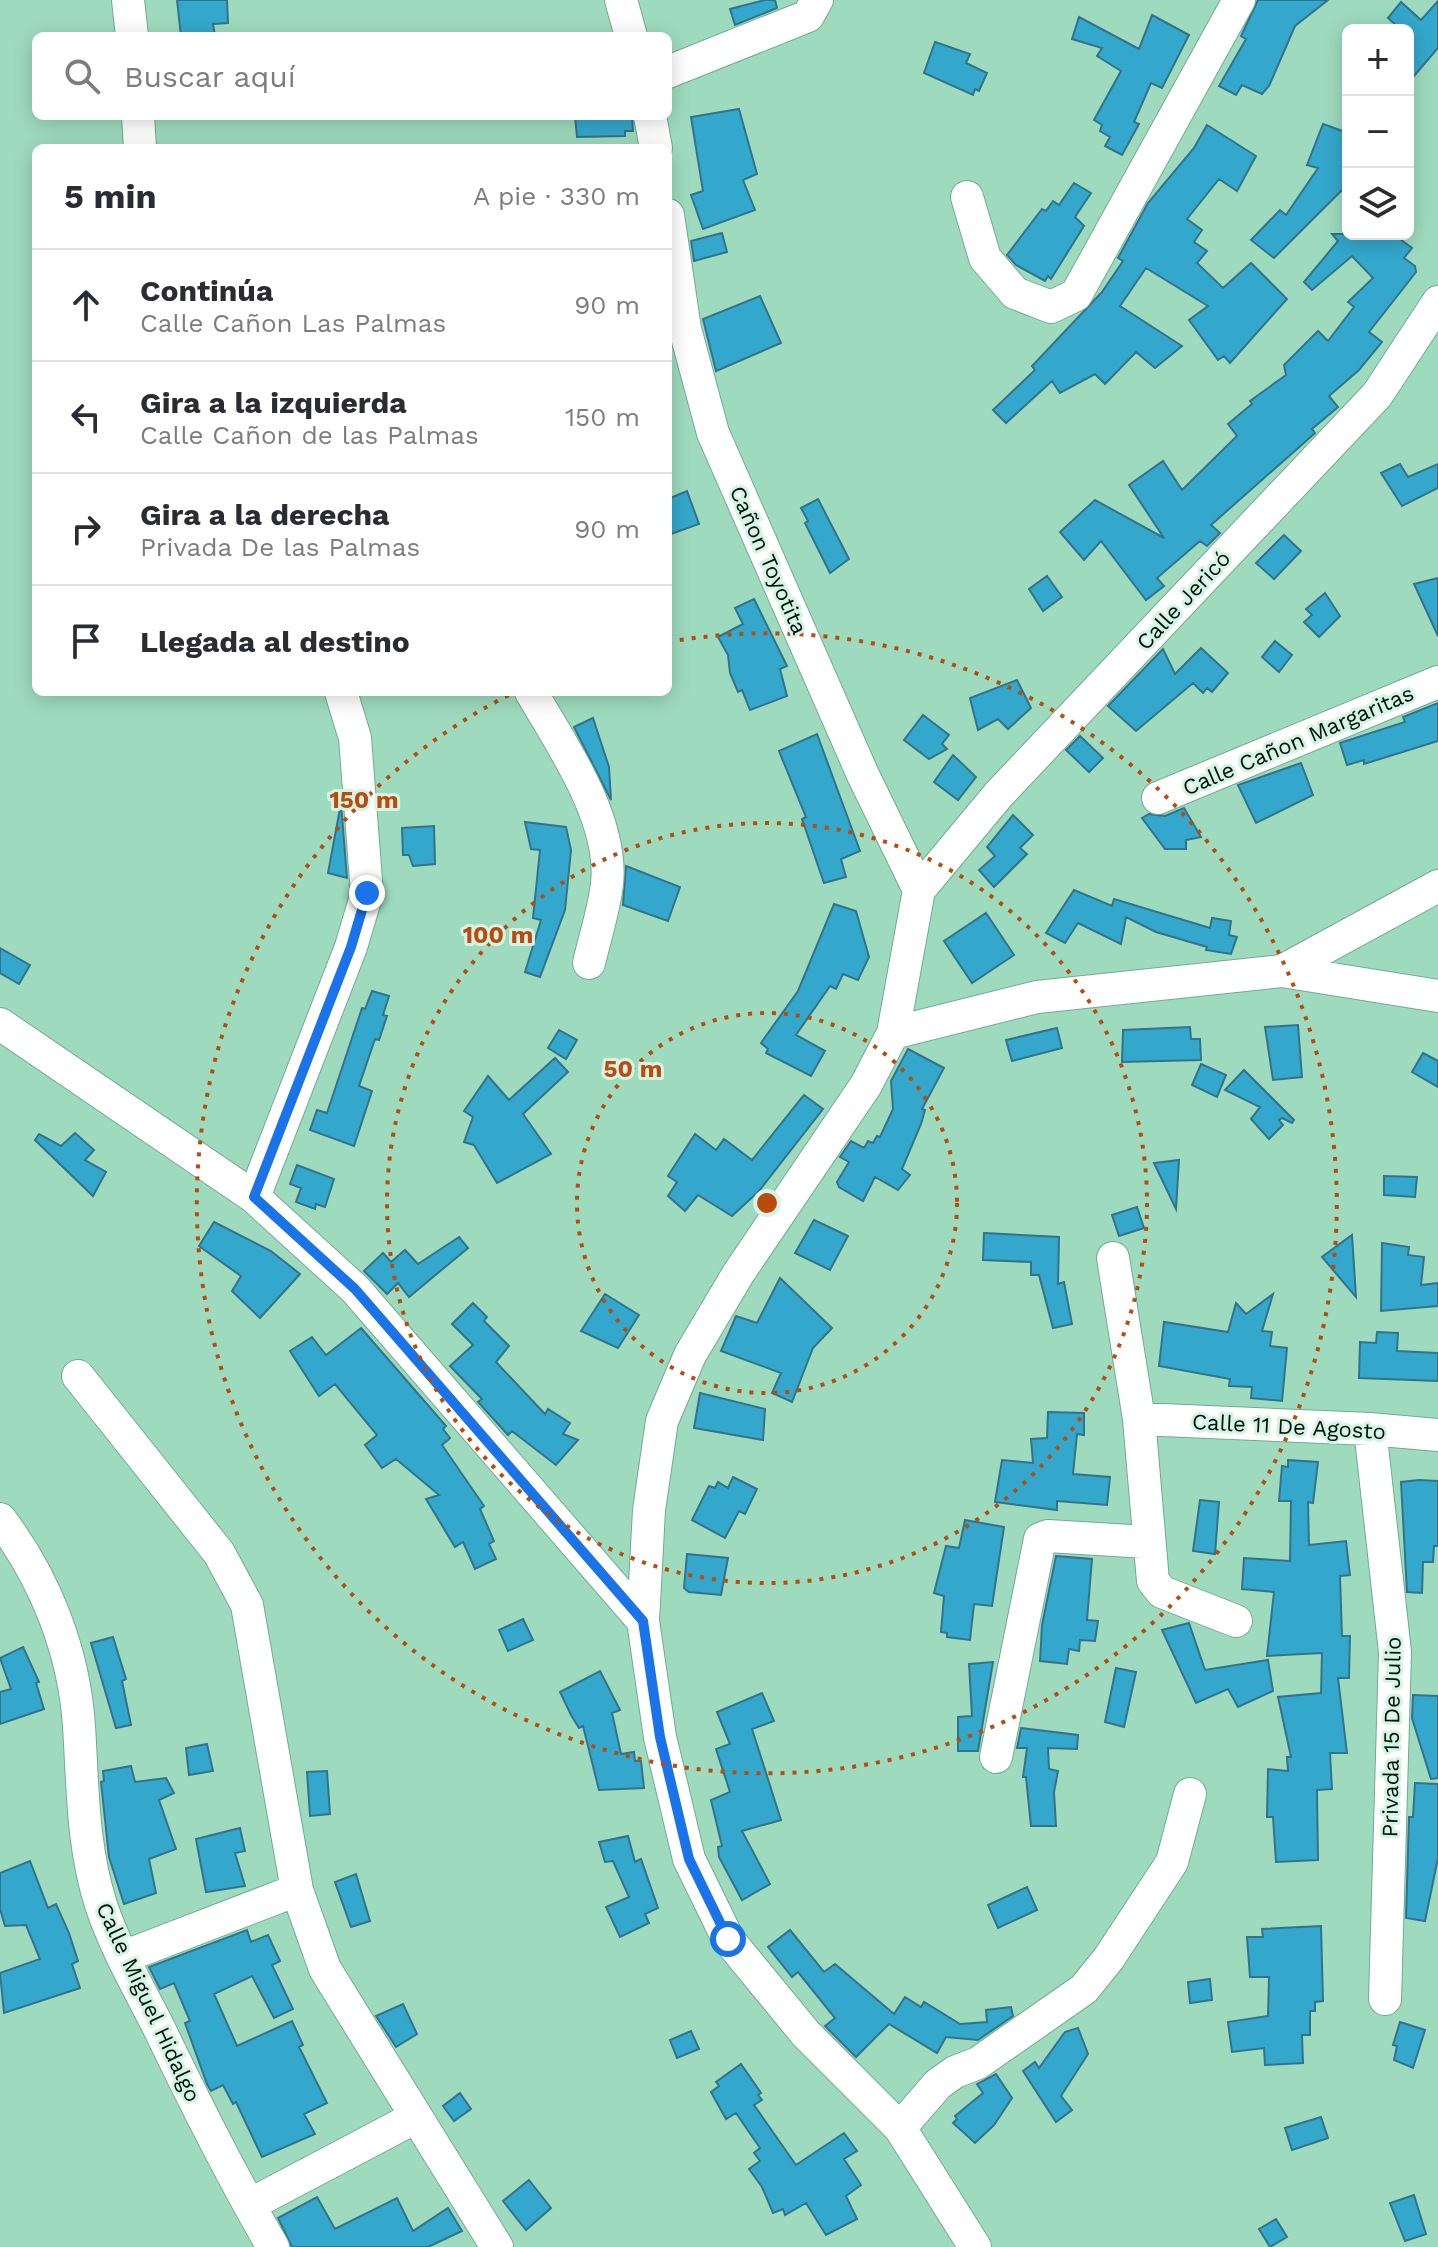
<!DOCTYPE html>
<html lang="es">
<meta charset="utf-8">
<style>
:root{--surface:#fff;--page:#f7f7f7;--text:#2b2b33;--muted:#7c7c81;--line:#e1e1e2}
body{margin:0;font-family:"Work Sans",sans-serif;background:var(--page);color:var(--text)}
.controls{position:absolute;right:24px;top:24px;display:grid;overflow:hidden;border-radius:12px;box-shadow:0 4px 20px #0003}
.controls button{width:72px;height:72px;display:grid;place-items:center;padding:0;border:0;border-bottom:2px solid var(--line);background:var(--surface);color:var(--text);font:40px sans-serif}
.stop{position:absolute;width:24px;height:24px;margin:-18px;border:6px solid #1a73e8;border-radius:50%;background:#fff}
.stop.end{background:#1a73e8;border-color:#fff;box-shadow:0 2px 8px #0008}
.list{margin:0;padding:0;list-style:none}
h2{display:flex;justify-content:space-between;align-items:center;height:104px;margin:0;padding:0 32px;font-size:34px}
h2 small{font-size:26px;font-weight:400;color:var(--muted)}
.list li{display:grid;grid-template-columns:52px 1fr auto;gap:24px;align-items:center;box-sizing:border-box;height:112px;padding:0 32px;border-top:2px solid var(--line)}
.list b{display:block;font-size:30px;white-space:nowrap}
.list p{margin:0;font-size:26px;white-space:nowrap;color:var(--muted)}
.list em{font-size:26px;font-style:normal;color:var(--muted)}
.icon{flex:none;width:44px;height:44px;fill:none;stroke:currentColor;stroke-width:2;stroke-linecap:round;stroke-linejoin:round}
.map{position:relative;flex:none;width:1438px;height:2247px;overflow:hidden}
.search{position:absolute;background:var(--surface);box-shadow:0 4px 20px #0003;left:32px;top:32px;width:640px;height:88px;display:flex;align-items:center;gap:20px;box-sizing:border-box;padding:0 28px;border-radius:12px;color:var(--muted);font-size:30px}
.panel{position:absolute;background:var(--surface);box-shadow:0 4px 20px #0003;left:32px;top:144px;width:640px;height:552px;border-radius:12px}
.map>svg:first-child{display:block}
.building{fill:#34a8cc;stroke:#32738a;stroke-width:2}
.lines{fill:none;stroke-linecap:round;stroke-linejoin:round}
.minor-casing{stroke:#71ac91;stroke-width:34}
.minor{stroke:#fff;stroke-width:32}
.route{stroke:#1a73e8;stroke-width:10}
.ring{fill:none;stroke:#ba4b0c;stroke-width:4;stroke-dasharray:4 8}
.labels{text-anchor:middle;stroke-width:6;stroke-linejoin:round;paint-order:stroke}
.street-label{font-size:22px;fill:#00130a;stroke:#d6f4e5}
.centre{fill:#ba4b0c;stroke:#d6f4e5;stroke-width:4}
.ring-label{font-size:24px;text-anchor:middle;font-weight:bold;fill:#ba4b0c;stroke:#d6f4e5;stroke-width:6;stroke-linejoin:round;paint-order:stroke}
</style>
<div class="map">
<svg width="1438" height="2247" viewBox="0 0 1438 2247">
<rect width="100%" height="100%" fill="#9edbbe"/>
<path class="building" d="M177 0H227L228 23 213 24 215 36H181Z
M765 0H775L777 8 735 25 730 9Z
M1258 0H1328L1295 26 1269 86 1262 94 1242 85 1236 95 1219 86 1246 39 1241 36Z
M1438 1V48L1408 83V30H1401L1388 18 1401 2 1421 20Z
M1152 15 1189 35 1162 88 1151 83 1134 122 1139 124 1122 155 1105 146 1110 137 1100 131 1102 125 1094 120 1121 71 1097 56 1102 48 1072 39 1079 17 1139 49Z
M935 42 970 54 966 63 987 73 979 91 975 89 973 95 924 73Z
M739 109 757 174 743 180 755 210 703 229 691 195 703 191 691 117Z
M575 116H632L633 131H625V136L577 137Z
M1323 124 1348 133V184L1274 258 1251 240 1280 210 1286 215 1318 168 1307 165Z
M1207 125 1256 156 1237 191 1219 179 1187 219 1202 230 1194 242 1207 251 1197 263 1223 288 1251 263 1287 299 1230 363 1224 356 1218 360 1189 320 1208 306 1146 268 1120 306 1182 346 1155 368 1136 352 1105 384 1095 374 1060 393 1052 381 1006 423 993 410 1035 370 1032 366 1102 292 1123 261 1118 258 1148 203 1194 148Z
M1074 183 1091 193 1075 217 1084 226 1051 279 1048 276 1045 281 1016 265 1007 255 1042 209 1046 211 1053 201 1059 205Z
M722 233 727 252 694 261 691 241Z
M1332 234H1393L1412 248 1404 258 1415 266 1416 272 1369 332 1382 342 1359 370 1329 396 1338 407 1312 429 1315 433 1211 525 1220 533 1207 546 1200 541 1157 578 1164 586 1146 600 1101 541 1084 560 1060 532 1095 500 1164 538 1129 485 1163 461 1182 490 1237 436 1228 424 1252 404 1250 401 1286 375 1284 365 1318 331 1328 341 1354 307 1348 302 1373 278 1352 256 1312 290 1304 282 1338 241Z
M760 296 781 343 716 371 703 319Z
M1400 464 1408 477 1438 464V488L1402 506 1381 473Z
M687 491 699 524 668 535V499Z
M818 499 849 559 830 573 805 523 808 521 801 508Z
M1284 535 1301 551 1274 579 1256 563Z
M1047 576 1062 597 1043 611 1029 589Z
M1438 578V636L1414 584Z
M1325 593 1340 616 1319 637 1304 622 1312 615 1306 609Z
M754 599 787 666 780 669 787 696 750 710 742 690 738 692 730 673 728 655 718 637 743 624 735 608Z
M1275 641 1292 655 1279 672 1262 657Z
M1201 648 1228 673 1212 692 1207 688 1203 693 1193 683 1136 731 1108 706 1163 649 1175 674Z
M1017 680 1031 708 1008 729 998 719 978 730 970 698Z
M1438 703V741L1364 764V760L1347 765 1340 743 1405 722 1403 717Z
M923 715 949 735 942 744 947 749 929 759 904 740Z
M593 718 609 767 611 800 574 727Z
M817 734 860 851 841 859 846 877 824 883 802 819 806 817 779 751Z
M1080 736 1103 758 1089 772 1066 750Z
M953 755 976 777 958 800 934 782Z
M1301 763 1313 795 1256 823 1238 785Z
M341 803 347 878 328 873Z
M1184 808 1201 837 1186 840V849H1165L1142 818 1149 814 1165 816Z
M1013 815 1033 835 1020 848 1027 854 994 887 979 870 995 856 987 847Z
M525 822 566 827 571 850 565 910 540 977 525 972 541 920 533 918 540 850 531 849Z
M434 826 435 864 413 866 409 855H403L402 828Z
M626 866 680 887 668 921 623 905Z
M1074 890 1112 906 1114 899 1210 928 1212 918 1231 921 1229 935 1237 937 1231 954 1206 950 1207 947 1156 932 1126 917 1121 944 1078 923 1065 943 1046 933Z
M834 904 856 911 869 957 858 980 843 974 836 989 830 986 796 1035 825 1051 811 1076 766 1053 768 1049 761 1043 798 991Z
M986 913 1014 955 972 983 944 941Z
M0 948 30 965 19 984 0 973Z
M372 991 389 996 383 1015 387 1016 379 1040 375 1039 359 1086 372 1091 354 1146 310 1130 317 1110 327 1113 362 1008 365 1009Z
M1298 1025 1302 1077 1273 1080 1265 1027Z
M1190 1027 1191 1039H1200L1201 1060 1122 1062 1123 1030Z
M1057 1028 1062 1048 1012 1061 1006 1040Z
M559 1030 577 1040 566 1059 548 1048Z
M908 1049 944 1068 922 1109 925 1110 921 1124 902 1169 910 1175 898 1190 875 1177 863 1201 839 1187 837 1182 849 1162 840 1157 851 1141 864 1148 868 1141 873 1143 877 1136 880 1137 893 1109 891 1081Z
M1423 1053 1438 1061V1087L1412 1072Z
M555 1058 568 1072 523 1114 551 1154 497 1183 474 1145 464 1142 473 1117 464 1111 488 1076 509 1100Z
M1201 1064 1226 1075 1217 1097 1192 1085Z
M1244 1070 1294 1120 1292 1123 1282 1118 1279 1120 1283 1125 1269 1139 1251 1119 1260 1107 1225 1090Z
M804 1095 823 1109 759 1191 732 1216 698 1195 685 1211 668 1196 677 1182 668 1176 695 1134 716 1150 724 1139 752 1160Z
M75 1133 94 1150 85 1160 106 1172 93 1196 35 1140 39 1134 61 1146Z
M1179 1160 1176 1209 1154 1163Z
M297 1165 334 1179 325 1207 316 1204 315 1209 296 1202 301 1188 290 1184Z
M1384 1176 1417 1177 1415 1197 1384 1195Z
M1137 1207 1144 1228 1119 1236 1112 1215Z
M814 1220 848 1236 830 1270 795 1253Z
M214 1222 271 1251 300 1274 260 1318 232 1291 241 1276 199 1246Z
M984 1233 1059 1237 1058 1284 1064 1282 1072 1324 1053 1328 1039 1275H1031V1262L983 1260Z
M1352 1235 1356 1297 1322 1257Z
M459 1237 468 1248 409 1297 398 1283 387 1294 364 1271 383 1253 391 1262 405 1250 418 1264Z
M1382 1243 1409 1247 1408 1255 1424 1257 1421 1285 1438 1283V1306L1381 1311Z
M780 1278 832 1328 813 1348 792 1402 772 1393 781 1373 721 1351 736 1316 757 1323Z
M605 1294 639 1315 618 1348 581 1331Z
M1273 1294 1262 1331 1272 1332 1270 1346 1287 1348 1282 1401 1251 1398 1252 1387 1229 1386 1230 1379 1159 1366 1164 1322 1228 1332 1236 1303 1246 1314Z
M473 1303 487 1317 484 1321 509 1346 496 1362 545 1414 548 1409 570 1423 563 1434 578 1440 556 1465 512 1431 508 1435 478 1402 482 1399 450 1366 473 1345 452 1324Z
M361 1328 446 1426 443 1429 450 1438 442 1445 484 1506 480 1509 494 1541 489 1544 496 1559 475 1569 463 1542 455 1547 426 1499 439 1495 396 1459 382 1468 365 1445 377 1435 335 1384 319 1396 290 1351 312 1337 326 1355Z
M1377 1332 1398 1333 1397 1351 1438 1353V1381L1359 1378 1360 1342 1376 1343Z
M700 1393 765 1409 763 1440 694 1428Z
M1048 1412 1084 1413V1435L1077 1434 1073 1474 1110 1477 1107 1505 1057 1501V1510L995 1502 1002 1460 1033 1463 1031 1439 1047 1438Z
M1288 1460 1318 1462 1313 1503 1308 1502 1309 1545 1346 1541 1350 1575 1340 1576 1342 1636H1350L1349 1678H1338L1347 1753H1330L1332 1789 1317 1790 1318 1860 1276 1862 1273 1817H1267L1268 1769 1288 1771 1287 1757H1291L1278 1697 1321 1693 1322 1653 1267 1656 1274 1592 1242 1589 1244 1558 1290 1561 1291 1501H1279L1282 1466 1288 1467Z
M733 1477 757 1489 745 1514 739 1511 725 1538 692 1520 709 1486 715 1488 718 1482 728 1488Z
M1419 1480 1438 1481V1546H1434L1433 1562H1423L1422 1593 1407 1592 1401 1482Z
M1200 1500 1219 1502 1215 1554 1193 1551Z
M965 1520 1004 1527 992 1606 974 1604 970 1640 947 1637V1633L941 1632 944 1596 934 1593 946 1546 959 1548Z
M687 1554 728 1558 721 1595 689 1592 684 1588Z
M1056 1556 1092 1559 1087 1620 1098 1621 1095 1641 1080 1640 1079 1651 1069 1649 1067 1664 1040 1661 1042 1625Z
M523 1619 533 1640 508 1651 499 1630Z
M1189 1623 1205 1670 1268 1660 1273 1691 1238 1707 1228 1689 1196 1703 1162 1630Z
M113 1637 126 1679 122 1681 131 1725 116 1728 91 1643Z
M23 1647 39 1682 36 1683 44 1709 0 1724V1692L11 1689 0 1658Z
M993 1662 978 1751H958V1717L972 1716 969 1664Z
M1116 1668 1136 1672 1124 1727 1105 1722Z
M600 1671 620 1710 612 1713 621 1754 634 1752 635 1761H641L644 1788 599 1790 583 1726 579 1728 571 1715 560 1692Z
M762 1693 774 1721 752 1729 781 1820 742 1831 770 1884 742 1900 719 1857 718 1847 722 1846 711 1800 730 1792 716 1749 730 1744 717 1712Z
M1413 1695 1438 1696V1778L1431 1779 1412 1718Z
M1021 1728 1078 1735 1077 1749 1048 1748 1049 1769 1058 1771 1054 1792 1056 1826H1031L1026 1777H1023L1027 1748H1017Z
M207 1744 213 1771 189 1775 186 1748Z
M131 1766 135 1782 166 1778 174 1793 159 1800 176 1849 149 1859 156 1893 124 1904 109 1857 101 1782 104 1781 103 1771Z
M327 1771 330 1814 310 1816 307 1772Z
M1415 1783 1438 1784V1858L1425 1921 1406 1918 1409 1817H1413Z
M240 1828 245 1851 235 1853 245 1886 206 1892 196 1839Z
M628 1836 635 1862 641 1859 658 1908 645 1914 649 1923 620 1937 606 1907 629 1897 613 1861 605 1862 599 1842Z
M30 1861 48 1908 56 1904 69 1933 78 1961 72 1964 80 1988 4 2013 0 1973 40 1959 26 1925 5 1926 0 1909V1873Z
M356 1874 370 1921 351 1927 335 1882Z
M1027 1887 1037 1910 998 1928 988 1905Z
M1321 1926 1323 2001 1315 2002V2011H1310V2035H1302L1303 2063 1265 2065 1264 2048 1232 2052 1228 2022 1268 2016 1269 1977H1250L1247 1937H1263L1262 1929Z
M247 1930 251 1942 268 1935 280 1961 272 1965 293 2009 274 2018 252 1976 214 1994 237 2046 292 2021 303 2045 299 2047 327 2103 304 2114 315 2134 262 2157 236 2102 233 2104 223 2085 211 2091 207 2084 185 2023 190 2021 174 1983 160 1989 149 1967Z
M790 1930 824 1972 835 1964 894 2014 905 1997 921 2007 924 2002 960 2024 987 2022 986 2010 1011 2007 1013 2016 978 2040 946 2037 937 2053 889 2024 856 2057 825 2026 835 2018 798 1972 792 1977 768 1947Z
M1210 1979 1212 2000 1190 2003 1188 1982Z
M403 2004 417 2034 396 2047 376 2016Z
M1400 2022 1425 2030 1413 2068 1394 2060 1397 2046 1393 2045Z
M1078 2028 1088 2054 1061 2096 1072 2110 1056 2122 1023 2071 1035 2062 1039 2068 1065 2032Z
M691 2031 699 2049 677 2058 670 2040Z
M741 2064 761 2093 758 2095 762 2100 754 2105 796 2165 844 2133 857 2151 844 2159 861 2185 846 2196 857 2219 826 2235 806 2203 785 2215 783 2209 773 2213 762 2187 749 2169 760 2161 754 2153 760 2148 736 2113 726 2119 711 2092 719 2086 716 2082Z
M996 2074 1012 2098 994 2125 975 2143 953 2123 957 2119 955 2116 983 2093 977 2084Z
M460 2093 471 2109 454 2121 443 2106Z
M1321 2117 1328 2138 1292 2150 1285 2128Z
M529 2180 551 2208 526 2230 503 2201Z
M1414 2195 1426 2234 1405 2241 1390 2203Z
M317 2197 335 2229 397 2198 413 2231 448 2208 462 2231 428 2247H292L278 2218Z
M1276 2219 1287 2237 1270 2247 1259 2229Z"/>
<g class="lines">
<defs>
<path id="minor" d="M128 0 132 36
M621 0 631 36
M668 72 808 16 817 0
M138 116 140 148
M650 116 656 148
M967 197 985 258 1015 293 1051 307 1076 295 1239 0
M668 215 685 329 713 433 863 775 919 890
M531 692C562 745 614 820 607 884 604 910 595 937 589 963
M1158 798 1438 682
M1282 971 1438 886
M0 1024 254 1197 355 1289 643 1621
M893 1033 1037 997 1282 971 1438 996
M254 1197 351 947 367 893 355 738 341 692
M1113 1258 1139 1419 1153 1581 1162 1592 1236 1621
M78 1376 219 1553 247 1605 297 1890 325 1969 497 2247
M1139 1419 1370 1429 1438 1435
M1370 1429 1395 1652 1385 1999
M0 1519C45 1578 74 1651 79 1726 83 1788 82 1845 101 1905 115 1947 138 1987 158 2026 194 2101 231 2175 273 2247
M996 1757 1040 1539 1048 1536 1147 1542
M123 1957 297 1890
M900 2128 938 2084 955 2072 978 2063 1084 1989 1109 1958 1172 1862 1190 1794
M249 2205 414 2118
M975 2247 900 2128 806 2034 728 1939 689 1859 660 1737 643 1621 649 1510 662 1421 690 1355 738 1274 866 1085 893 1033 919 890 999 794 1377 395 1438 302"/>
</defs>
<use href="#minor" class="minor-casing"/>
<use href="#minor" class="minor"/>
</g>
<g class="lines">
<path class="route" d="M367 893 351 947 254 1197 355 1289 643 1621 660 1737 689 1859 728 1939"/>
</g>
<g class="ring">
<circle cx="767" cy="1203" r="190"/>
<circle cx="767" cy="1203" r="380"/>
<path d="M668 642A570 570 0 1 1 513 693"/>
</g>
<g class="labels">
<g class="street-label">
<text transform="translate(769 560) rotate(66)" y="8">Cañon Toyotita</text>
<text transform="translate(1183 600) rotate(-47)" y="8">Calle Jericó</text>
<text transform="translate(1298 740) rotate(-23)" y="8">Calle Cañon Margaritas</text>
<text transform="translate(1289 1426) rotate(3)" y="8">Calle 11 De Agosto</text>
<text transform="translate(1391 1737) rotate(-89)" y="8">Privada 15 De Julio</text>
<text transform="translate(149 2002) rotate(65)" y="8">Calle Miguel Hidalgo</text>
</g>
</g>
<circle cx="767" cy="1203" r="12" class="centre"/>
<g class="ring-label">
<text x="364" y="808">150 m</text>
<text x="498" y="943">100 m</text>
<text x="633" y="1077">50 m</text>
</g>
</svg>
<div class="controls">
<button>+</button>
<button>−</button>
<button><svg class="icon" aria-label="layers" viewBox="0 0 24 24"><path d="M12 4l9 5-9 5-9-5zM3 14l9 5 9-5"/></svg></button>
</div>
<div class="stop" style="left:728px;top:1939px"></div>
<div class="stop end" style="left:367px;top:893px"></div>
<div class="search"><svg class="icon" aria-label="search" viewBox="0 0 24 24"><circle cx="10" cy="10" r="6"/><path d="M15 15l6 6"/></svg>Buscar aquí</div>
<section class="panel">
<h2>5 min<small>A pie · 330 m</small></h2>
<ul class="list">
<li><svg class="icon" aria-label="ahead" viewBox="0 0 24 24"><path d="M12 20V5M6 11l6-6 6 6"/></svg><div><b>Continúa</b><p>Calle Cañon Las Palmas</p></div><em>90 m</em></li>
<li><svg class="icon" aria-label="left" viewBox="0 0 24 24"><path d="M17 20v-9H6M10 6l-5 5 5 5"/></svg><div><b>Gira a la izquierda</b><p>Calle Cañon de las Palmas</p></div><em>150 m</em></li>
<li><svg class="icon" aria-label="right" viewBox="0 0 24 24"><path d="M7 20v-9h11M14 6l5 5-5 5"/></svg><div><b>Gira a la derecha</b><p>Privada De las Palmas</p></div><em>90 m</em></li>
<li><svg class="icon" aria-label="arrive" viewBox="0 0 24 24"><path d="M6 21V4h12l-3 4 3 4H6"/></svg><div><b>Llegada al destino</b></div></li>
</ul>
</section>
</div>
